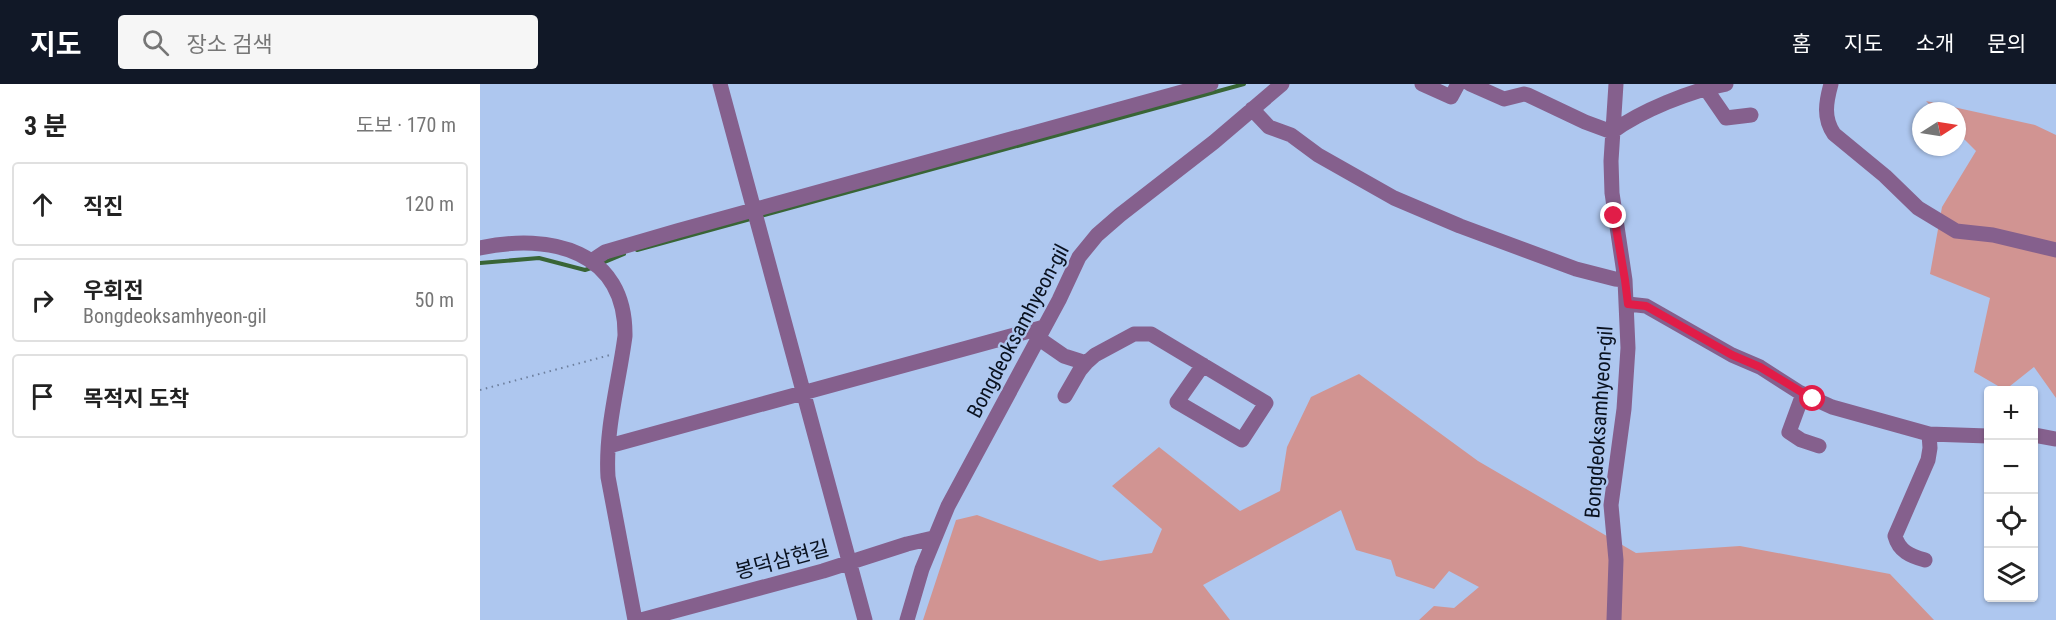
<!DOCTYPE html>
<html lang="ko">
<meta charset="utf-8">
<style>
:root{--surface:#fff;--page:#f6f6f6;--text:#222;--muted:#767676;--line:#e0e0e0;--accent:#111827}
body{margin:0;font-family:"Roboto Condensed","Noto Sans KR",sans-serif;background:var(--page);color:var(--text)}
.controls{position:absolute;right:18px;bottom:18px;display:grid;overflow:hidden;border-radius:6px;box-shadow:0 2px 4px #0004}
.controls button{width:54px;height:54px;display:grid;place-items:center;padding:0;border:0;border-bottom:2px solid var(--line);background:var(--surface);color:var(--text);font:30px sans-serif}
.compass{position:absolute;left:1432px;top:18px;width:54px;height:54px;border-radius:50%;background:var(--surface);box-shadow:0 2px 4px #0004;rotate:78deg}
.stop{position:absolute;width:18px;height:18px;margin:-14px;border:4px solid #e11d48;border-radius:50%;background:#fff}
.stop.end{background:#e11d48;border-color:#fff;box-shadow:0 2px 6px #0008}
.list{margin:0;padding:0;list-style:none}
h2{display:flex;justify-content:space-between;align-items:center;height:78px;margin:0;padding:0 24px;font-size:26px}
h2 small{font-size:20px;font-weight:400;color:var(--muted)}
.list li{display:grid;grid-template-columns:39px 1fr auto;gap:18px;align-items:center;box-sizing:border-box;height:84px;margin:0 12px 12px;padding:0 12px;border:2px solid var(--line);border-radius:6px}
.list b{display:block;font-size:22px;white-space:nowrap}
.list p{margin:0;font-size:20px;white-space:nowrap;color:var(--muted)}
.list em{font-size:20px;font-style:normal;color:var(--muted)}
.icon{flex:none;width:33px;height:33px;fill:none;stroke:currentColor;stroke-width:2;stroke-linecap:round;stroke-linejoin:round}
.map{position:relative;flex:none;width:1576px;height:536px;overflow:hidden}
header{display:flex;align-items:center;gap:36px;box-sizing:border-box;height:84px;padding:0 30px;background:var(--accent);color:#fff}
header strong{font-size:28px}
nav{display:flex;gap:33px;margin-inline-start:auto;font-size:21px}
.search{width:420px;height:54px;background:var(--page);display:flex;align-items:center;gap:15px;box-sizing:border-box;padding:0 21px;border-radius:6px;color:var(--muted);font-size:22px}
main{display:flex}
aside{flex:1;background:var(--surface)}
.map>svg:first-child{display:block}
.green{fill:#d19492}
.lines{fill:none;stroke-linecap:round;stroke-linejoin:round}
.stream{stroke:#396536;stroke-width:4}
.path{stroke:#6d7f9d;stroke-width:2;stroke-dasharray:1.5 4.5;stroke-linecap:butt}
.minor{stroke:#85608d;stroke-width:15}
.route{stroke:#e11d48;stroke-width:8}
.labels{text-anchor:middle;stroke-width:4.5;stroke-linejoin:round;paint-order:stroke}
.street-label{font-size:21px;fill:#0a1220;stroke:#aec7ef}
</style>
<header>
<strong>지도</strong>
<div class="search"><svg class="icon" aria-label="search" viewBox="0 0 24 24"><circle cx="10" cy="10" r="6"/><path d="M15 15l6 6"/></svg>장소 검색</div>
<nav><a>홈</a><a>지도</a><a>소개</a><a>문의</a></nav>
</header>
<main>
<aside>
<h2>3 분<small>도보 · 170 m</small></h2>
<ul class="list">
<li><svg class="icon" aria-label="ahead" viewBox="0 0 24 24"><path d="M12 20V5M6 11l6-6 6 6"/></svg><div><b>직진</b></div><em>120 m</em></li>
<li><svg class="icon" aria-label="right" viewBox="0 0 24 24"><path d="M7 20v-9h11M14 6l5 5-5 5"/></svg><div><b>우회전</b><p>Bongdeoksamhyeon-gil</p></div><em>50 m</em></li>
<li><svg class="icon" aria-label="arrive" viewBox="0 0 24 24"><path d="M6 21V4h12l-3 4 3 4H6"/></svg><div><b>목적지 도착</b></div></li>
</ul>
</aside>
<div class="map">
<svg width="1576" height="536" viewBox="0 0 1576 536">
<rect width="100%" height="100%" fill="#aec7ef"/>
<path class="green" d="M1446 17 1555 41 1576 51V314L1554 283 1525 306 1494 288 1510 214 1450 190 1462 123 1496 67 1477 48V27H1456Z
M879 290 998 377 1156 469 1260 462 1410 490 1454 536H939L954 522 974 524 999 503 969 487 954 505 916 492 911 476 876 466 861 426 723 501 750 536H443L476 436 497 431 620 477 672 469 682 445 632 402 679 363 760 427 800 407 807 363 831 313Z"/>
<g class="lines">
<path class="stream" d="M281 132 764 0
M157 166 274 134
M0 179 59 174 105 186 111 184
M120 180 144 170"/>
<path class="path" d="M0 306 130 271"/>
<path class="minor" d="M240 0 385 536
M942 0 971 13 978 0
M990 0 1024 15 1044 10 1048 11 1105 38 1132 48C1160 27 1212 6 1246 0
M1351 0C1346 18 1343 34 1354 50L1405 92 1438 124 1476 147 1513 151 1576 166
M1226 5 1246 34 1271 31
M772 25 789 43 811 51 838 71 914 114 980 142 1096 185 1135 195 1145 196
M0 164C70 149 146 166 145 252 139 298 125 346 128 393L155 536
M113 176 125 168 197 147 731 0
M1148 220 1166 222 1252 271 1280 283 1319 308 1352 323 1449 350 1508 352
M558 254 584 272 606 279 615 271 654 250H671L786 319 762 356 697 318 723 281
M1323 310 1309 348 1321 356 1339 362
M585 312 600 286 606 279
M1554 351 1576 355
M129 362 564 243
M1445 476C1430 472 1419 467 1415 452L1448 376 1450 364 1449 350
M161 536 343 487 427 460 453 454
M427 536 442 485 468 422 579 216 599 173 617 151 640 131 734 58 802 0
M1134 536 1136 476 1131 421 1144 325 1148 264 1145 196 1132 109 1131 77 1136 0"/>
</g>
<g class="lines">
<path class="route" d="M1134 132 1145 196 1148 220 1166 222 1252 271 1280 283 1333 315"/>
</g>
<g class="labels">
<g class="street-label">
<text transform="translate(538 247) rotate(-62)" y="7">Bongdeoksamhyeon-gil</text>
<text transform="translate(1119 338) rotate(-86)" y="7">Bongdeoksamhyeon-gil</text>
<text transform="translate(302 476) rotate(-15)" y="7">봉덕삼현길</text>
</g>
</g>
</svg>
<div class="controls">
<button>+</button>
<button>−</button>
<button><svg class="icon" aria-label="locate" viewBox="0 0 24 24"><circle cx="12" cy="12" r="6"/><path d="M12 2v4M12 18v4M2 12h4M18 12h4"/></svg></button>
<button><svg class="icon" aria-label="layers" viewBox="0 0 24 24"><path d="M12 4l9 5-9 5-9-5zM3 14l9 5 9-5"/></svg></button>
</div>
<svg class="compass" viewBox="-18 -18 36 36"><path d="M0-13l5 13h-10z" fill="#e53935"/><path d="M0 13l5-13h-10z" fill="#767676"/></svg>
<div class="stop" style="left:1333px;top:315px"></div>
<div class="stop end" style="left:1134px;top:132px"></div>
</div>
</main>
